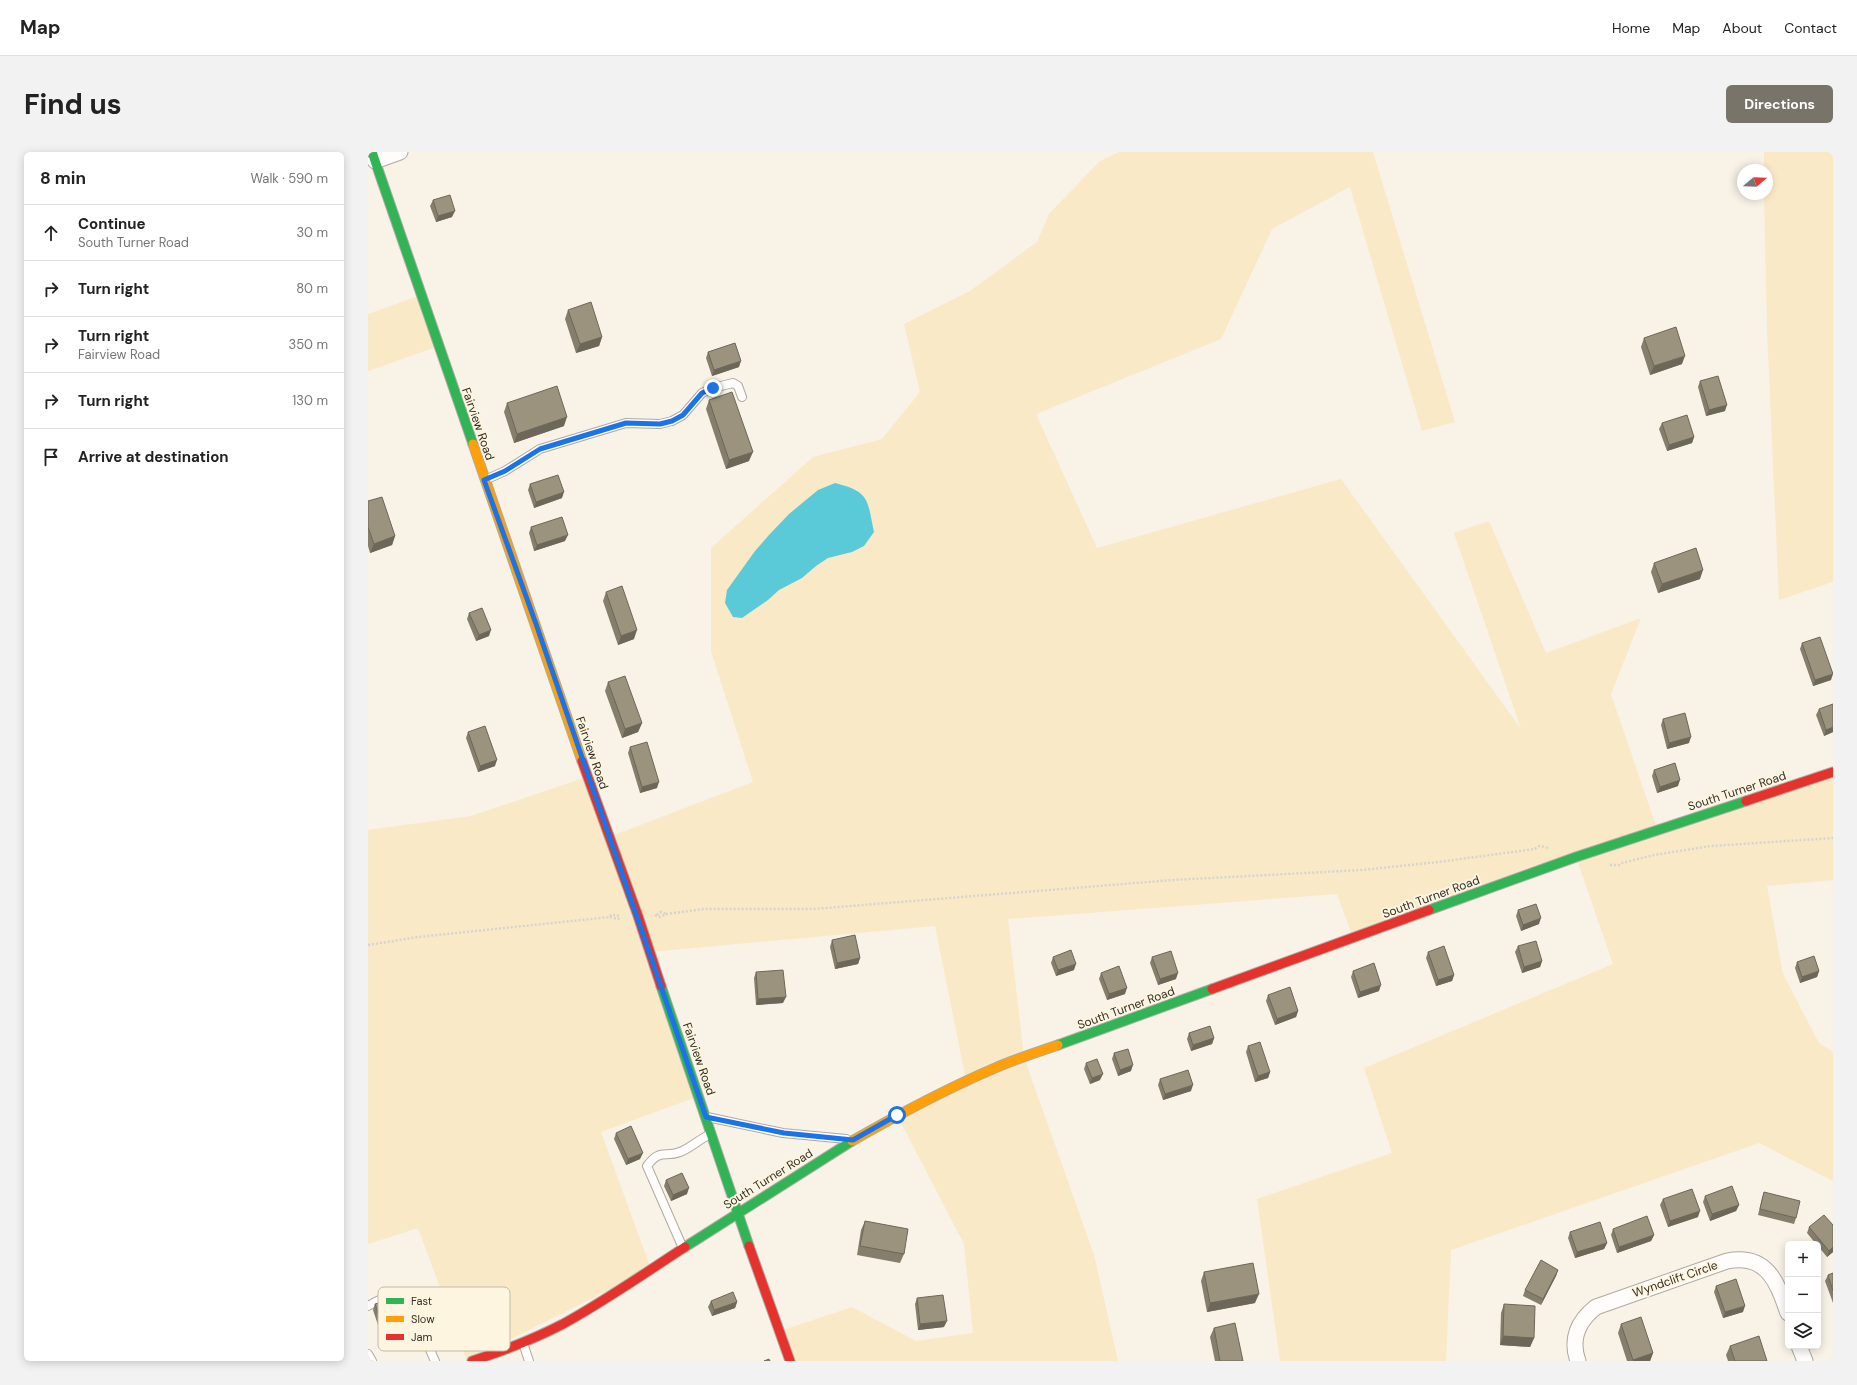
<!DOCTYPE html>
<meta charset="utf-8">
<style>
:root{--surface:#fff;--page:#f2f2f2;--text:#222;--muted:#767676;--line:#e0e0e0;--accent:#79746a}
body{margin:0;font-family:"DM Sans",sans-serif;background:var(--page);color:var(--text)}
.controls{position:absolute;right:12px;bottom:12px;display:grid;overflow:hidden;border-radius:6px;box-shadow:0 2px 10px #0003}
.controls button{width:36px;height:36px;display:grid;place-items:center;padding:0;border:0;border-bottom:1px solid var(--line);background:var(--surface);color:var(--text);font:20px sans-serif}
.compass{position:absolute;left:1369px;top:12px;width:36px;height:36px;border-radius:50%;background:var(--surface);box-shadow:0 2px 10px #0003;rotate:71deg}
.stop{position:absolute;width:12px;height:12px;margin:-9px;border:3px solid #1a73e8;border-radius:50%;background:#fff}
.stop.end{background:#1a73e8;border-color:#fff;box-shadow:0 1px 4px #0008}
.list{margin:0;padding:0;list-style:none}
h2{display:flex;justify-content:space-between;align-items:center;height:52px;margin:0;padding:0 16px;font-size:17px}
h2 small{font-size:13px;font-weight:400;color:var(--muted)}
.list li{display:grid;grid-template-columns:26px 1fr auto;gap:12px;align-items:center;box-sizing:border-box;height:56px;padding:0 16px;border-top:1px solid var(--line)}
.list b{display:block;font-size:15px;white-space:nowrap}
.list p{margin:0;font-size:13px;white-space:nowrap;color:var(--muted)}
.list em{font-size:13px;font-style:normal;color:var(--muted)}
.icon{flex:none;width:22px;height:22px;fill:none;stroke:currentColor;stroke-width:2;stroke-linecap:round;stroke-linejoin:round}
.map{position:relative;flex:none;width:1465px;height:1209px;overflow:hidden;border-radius:6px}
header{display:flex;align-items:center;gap:24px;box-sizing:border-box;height:56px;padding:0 20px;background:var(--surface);border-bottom:1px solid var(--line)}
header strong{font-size:19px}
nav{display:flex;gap:22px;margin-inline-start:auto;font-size:14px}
.intro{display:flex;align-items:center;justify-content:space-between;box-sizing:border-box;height:96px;padding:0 24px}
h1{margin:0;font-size:28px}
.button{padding:10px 18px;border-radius:6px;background:var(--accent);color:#fff;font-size:14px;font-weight:700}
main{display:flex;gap:24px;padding:0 24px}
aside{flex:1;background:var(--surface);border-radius:6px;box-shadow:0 2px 10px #0003}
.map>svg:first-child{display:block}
.green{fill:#f9e9c7}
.water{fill:#5bcad8}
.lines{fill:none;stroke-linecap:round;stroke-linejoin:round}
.lane-casing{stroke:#afaaa1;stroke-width:10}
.street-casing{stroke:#afaaa1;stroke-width:17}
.fast-casing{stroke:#afaaa1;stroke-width:11}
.slow-casing{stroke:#afaaa1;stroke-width:11}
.jam-casing{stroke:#afaaa1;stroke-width:11}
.path{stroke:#d6d4d1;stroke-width:2.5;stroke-dasharray:2 2;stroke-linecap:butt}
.lane{stroke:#fefdfb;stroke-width:8}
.street{stroke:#fefdfb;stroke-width:15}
.fast{stroke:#30b455;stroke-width:9}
.slow{stroke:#ff9f0a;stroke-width:9}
.jam{stroke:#e5322d;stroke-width:9}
.wall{fill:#857e6c}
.shaded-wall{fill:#6c6758}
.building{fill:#9b937d;stroke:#6c6758}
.route{stroke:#1a73e8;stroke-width:5}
.labels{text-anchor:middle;stroke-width:4;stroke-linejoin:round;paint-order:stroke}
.street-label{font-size:12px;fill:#343026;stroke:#fef5e1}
.key{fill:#fef5e1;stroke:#c1baa9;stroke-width:1}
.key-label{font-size:11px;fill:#343026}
</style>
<header>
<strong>Map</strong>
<nav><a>Home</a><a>Map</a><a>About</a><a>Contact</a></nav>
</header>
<div class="intro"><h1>Find us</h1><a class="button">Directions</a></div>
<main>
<aside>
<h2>8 min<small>Walk · 590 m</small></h2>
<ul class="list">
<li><svg class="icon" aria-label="ahead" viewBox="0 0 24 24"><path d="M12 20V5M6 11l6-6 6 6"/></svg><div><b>Continue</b><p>South Turner Road</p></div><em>30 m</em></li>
<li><svg class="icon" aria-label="right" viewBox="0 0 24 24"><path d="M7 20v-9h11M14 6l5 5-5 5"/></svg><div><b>Turn right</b></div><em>80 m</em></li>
<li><svg class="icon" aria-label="right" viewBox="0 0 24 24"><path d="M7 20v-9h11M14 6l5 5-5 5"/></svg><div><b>Turn right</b><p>Fairview Road</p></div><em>350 m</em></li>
<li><svg class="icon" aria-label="right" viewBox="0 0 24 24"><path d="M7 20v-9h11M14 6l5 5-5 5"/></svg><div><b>Turn right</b></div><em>130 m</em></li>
<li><svg class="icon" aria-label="arrive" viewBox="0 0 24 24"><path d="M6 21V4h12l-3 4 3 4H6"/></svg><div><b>Arrive at destination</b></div></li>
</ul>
</aside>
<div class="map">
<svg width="1465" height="1209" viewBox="0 0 1465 1209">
<rect width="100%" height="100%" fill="#f8f2e7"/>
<path class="green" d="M751 0H1005L1087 270 1054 279 982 35 904 77 853 187 668 262 729 396 973 327 1153 577 1086 381 1121 369 1178 501 1273 466 1243 542 1289 677 1465 620V728L1399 734 1415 822 1451 891 1465 900V1029L1391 991 1083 1098 1078 1209H912L889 1047 1024 1001 996 916 1245 812 1208 705 985 786 969 742 640 767 656 905 726 1103 750 1209H422L412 1179 484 1155 548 1189 605 1181 596 1092 529 963 598 928 567 774 282 800 331 944 233 980 283 1117 99 1209 50 1076 0 1092V678L103 664 219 625 241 685 385 630 343 499V396L445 305 514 287 552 240 536 172 602 139 669 90 681 62 732 9Z
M1396 0H1465V430L1411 448 1399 177 1396 42H1399V18H1396Z
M53 143 71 194 0 219V162Z"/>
<path class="water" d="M467 331C502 340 499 347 506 380L496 394 484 400 460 406 448 414 434 426 411 438 400 448 374 466 365 465 357 451 359 438 387 399 401 383 421 362 450 338Z"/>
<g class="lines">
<defs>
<path id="lane" d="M117 328 137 319 172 297 258 271 292 272 304 269 315 263 334 241 345 236 365 231 370 234 374 245
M339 965 415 981 478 987
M314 1094 279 1014C292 996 297 1006 312 1000 323 996 331 987 343 982
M0 1154C17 1144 28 1138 43 1155L67 1209
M155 1191 161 1209
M0 1202 4 1209"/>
<path id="street" d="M7 9 32 0
M1431 1194 1437 1209
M1210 1209C1202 1187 1210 1169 1228 1155L1359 1109C1399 1101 1409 1130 1420 1161"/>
<path id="fast" d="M4 0 105 292
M1061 758 1208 705 1378 649
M293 834 381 1094
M690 893 844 837
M317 1095 484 989"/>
<path id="slow" d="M105 292 214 609
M484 989C531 962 578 937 627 916 648 907 669 900 690 893"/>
<path id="jam" d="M214 609 270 764 293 834
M1378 649 1465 620
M844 837 1061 758
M381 1094 422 1209
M104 1209C135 1199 166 1187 195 1172 237 1149 277 1121 317 1095"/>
</defs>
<use href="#lane" class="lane-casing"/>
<use href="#street" class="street-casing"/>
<use href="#fast" class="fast-casing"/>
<use href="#slow" class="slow-casing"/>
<use href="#jam" class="jam-casing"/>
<path class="path" d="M1242 713H1251L1254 711 1286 703 1343 694 1465 686
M287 763 292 765 299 762 336 757H445L805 728 994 718 1070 710 1167 697C1172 691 1175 696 1182 696
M289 763 292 760 299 762
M242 765 250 767 252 765
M0 793 50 785 242 765 243 763H249L252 765"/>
<use href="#lane" class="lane"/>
<use href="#street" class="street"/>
<use href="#fast" class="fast"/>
<use href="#slow" class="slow"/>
<use href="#jam" class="jam"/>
</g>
<path class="wall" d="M65 48 84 65 68 70 62 54Z
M200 158 234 185 231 194 208 201 197 167Z
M1276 186 1314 212 1282 223 1273 195Z
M340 200 371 215 344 224 338 206Z
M1332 229 1357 259 1338 264 1330 235Z
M341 248 381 309 358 317 338 257Z
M139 251 196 274 146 291 136 260Z
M1294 271 1326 285 1324 291 1299 299 1291 277Z
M162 332 194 346 166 356 160 338Z
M0 349 27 384 24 393 2 401 0 394Z
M163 375 197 389 166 399 161 381Z
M1286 411 1332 427 1290 441 1283 420Z
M238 440 266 487 250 493 235 449Z
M101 461 121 484 108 489 99 467Z
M1434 491 1463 528 1445 534 1432 497Z
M240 530 274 571 270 580 254 586 237 539Z
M1451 557 1465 580 1456 584 1448 563Z
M1295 567 1321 591 1299 597 1293 573Z
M100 580 127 614 110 620 98 586Z
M262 595 289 636 272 641 260 601Z
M1286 618 1310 634 1289 641 1284 624Z
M1150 758 1171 772 1153 779 1148 764Z
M464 788 492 806 490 812 467 817 462 795Z
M1150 794 1174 809 1172 815 1154 821 1147 800Z
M1060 800 1086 823 1084 829 1068 834 1058 806Z
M685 805 706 818 688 824 683 811Z
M784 805 808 827 790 833 782 811Z
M1429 810 1451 819 1449 825 1432 831 1427 816Z
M985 819 1011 839 990 846 983 825Z
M388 820 415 851 388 853 386 826Z
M733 821 757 842 739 848 731 827Z
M900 843 930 859 928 865 907 873 898 849Z
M821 881 846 886 844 892 823 899 819 887Z
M880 894 902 920 900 926 887 930 878 900Z
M746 901 763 919 750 924 744 907Z
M718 911 732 928 722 932 716 917Z
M792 927 823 939 795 948 790 933Z
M248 981 272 1007 258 1013 246 987Z
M298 1028 319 1042 303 1049 296 1034Z
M1396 1040 1428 1066 1426 1072 1390 1063 1394 1046Z
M1337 1044 1371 1053 1368 1059 1342 1069 1335 1050Z
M1295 1047 1330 1065 1300 1075 1292 1053Z
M497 1069 536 1102 532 1111 489 1103 493 1078Z
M1465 1073V1100L1459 1105 1450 1094V1092H1448L1439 1081 1441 1075Z
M1245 1077 1286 1083 1283 1089 1249 1101 1243 1083Z
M1202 1080 1239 1091 1236 1097 1207 1106 1200 1086Z
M1190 1118 1188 1124 1173 1153 1155 1144 1157 1138Z
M836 1120 887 1151 839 1160 833 1129Z
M1465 1121V1151L1457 1129 1460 1123Z
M1348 1134 1375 1160 1355 1166 1346 1140Z
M549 1146 576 1175 550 1178 547 1152Z
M343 1149 369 1150 367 1156 344 1164 340 1155Z
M7 1152 38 1159 36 1165 10 1173 5 1158Z
M1136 1152 1166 1186 1162 1195 1132 1193 1133 1161Z
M1253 1172 1285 1201 1282 1209H1259L1250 1181Z
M846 1176 875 1209H847L842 1185Z
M1362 1194 1399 1209H1360L1358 1203Z"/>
<path class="shaded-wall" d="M87 59 84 65 68 70 70 64Z
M234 185 231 194 208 201 212 192Z
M1317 204 1314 212 1282 223 1286 214Z
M373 209 371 215 344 224 346 218Z
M1359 253 1357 259 1338 264 1341 258Z
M199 265 196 274 146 291 149 282Z
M1326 285 1324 291 1299 299 1301 293Z
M385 300 381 309 358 317 361 308Z
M196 340 194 346 166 356 168 350Z
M200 383 197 389 166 399 169 393Z
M27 384 24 393 2 401 6 392Z
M1335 418 1332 427 1290 441 1294 432Z
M123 478 121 484 108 489 111 483Z
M269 478 266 487 250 493 253 484Z
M1465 522 1463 528 1445 534 1447 528Z
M274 571 270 580 254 586 257 577Z
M1465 575V580L1456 584 1458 578Z
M1323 585 1321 591 1299 597 1301 591Z
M129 608 127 614 110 620 112 614Z
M1312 628 1310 634 1289 641 1292 635Z
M291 630 289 636 272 641 274 635Z
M1173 766 1171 772 1153 779 1155 773Z
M492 806 490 812 467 817 469 811Z
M1174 809 1172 815 1154 821 1156 815Z
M708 812 706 818 688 824 690 818Z
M1451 819 1449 825 1432 831 1434 825Z
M810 821 808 827 790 833 792 827Z
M1086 823 1084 829 1068 834 1070 828Z
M1013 833 1011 839 990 846 992 840Z
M759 836 757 842 739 848 741 842Z
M418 845 415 851 388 853 390 847Z
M930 859 928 865 907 873 909 867Z
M846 886 844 892 823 899 825 893Z
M765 913 763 919 750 924 752 918Z
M902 920 900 926 887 930 890 924Z
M735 922 732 928 722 932 724 926Z
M825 933 823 939 795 948 797 942Z
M275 1001 272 1007 258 1013 260 1007Z
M321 1036 319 1042 303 1049 305 1043Z
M1371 1053 1368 1059 1342 1069 1344 1062Z
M1332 1059 1330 1065 1300 1075 1302 1069Z
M1286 1083 1283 1089 1249 1101 1251 1095Z
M1239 1091 1236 1097 1207 1106 1209 1100Z
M1465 1095V1100L1459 1105 1461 1099Z
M1190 1118 1188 1124 1173 1153 1175 1147Z
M891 1142 887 1151 839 1160 842 1151Z
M369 1150 367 1156 344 1164 346 1158Z
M1377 1154 1375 1160 1355 1166 1357 1160Z
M38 1159 36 1165 10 1173 12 1167Z
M579 1169 576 1175 550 1178 552 1172Z
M1135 1184 1166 1186 1162 1195 1132 1193Z
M1285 1201 1282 1209H1265V1208Z"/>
<path class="building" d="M82 43 87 59 70 64 65 48Z
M223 150 234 185 212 192 200 158Z
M1308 175 1317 204 1286 214 1276 186Z
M367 191 373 209 346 218 340 200Z
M1350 224 1359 253 1341 258 1332 229Z
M189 234 199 265 149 282 139 251Z
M364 240 385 300 361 308 341 248Z
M1319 263 1326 285 1301 293 1294 271Z
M190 323 196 340 168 350 162 332Z
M14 345 27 384 6 392 0 375V349Z
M194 365 200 383 169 393 163 375Z
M1328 396 1335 418 1294 432 1286 411Z
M254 434 269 478 253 484 238 440Z
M114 456 123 478 111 483 101 461Z
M1452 485 1465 522 1447 528 1434 491Z
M257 524 274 571 257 577 240 530Z
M1465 552V575L1458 578 1451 557Z
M1317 561 1323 585 1301 591 1295 567Z
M117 574 129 608 112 614 100 580Z
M279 590 291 630 274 635 262 595Z
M1307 611 1312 628 1292 635 1286 618Z
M1168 752 1173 766 1155 773 1150 758Z
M487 783 492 806 469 811 464 788Z
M1168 789 1174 809 1156 815 1150 794Z
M1076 794 1086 823 1070 828 1060 800Z
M703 798 708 812 690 818 685 805Z
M803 799 810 821 792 827 784 805Z
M1446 804 1451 819 1434 825 1429 810Z
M1006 811 1013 833 992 840 985 819Z
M751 814 759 836 741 842 733 821Z
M415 818 418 845 390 847 388 820Z
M922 835 930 859 909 867 900 843Z
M842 874 846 886 825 893 821 881Z
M892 890 902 920 890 924 880 894Z
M760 897 765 913 752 918 746 901Z
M729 907 735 922 724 926 718 911Z
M820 918 825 933 797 942 792 927Z
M263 974 275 1001 260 1007 248 981Z
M314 1021 321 1036 305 1043 298 1028Z
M1364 1034 1371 1053 1344 1062 1337 1044Z
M1324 1037 1332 1059 1302 1069 1295 1047Z
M1396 1040 1432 1049 1428 1066 1392 1057Z
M1456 1063 1465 1073V1095L1461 1099 1441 1075Z
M1279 1064 1286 1083 1251 1095 1245 1077Z
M497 1069 540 1077 536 1102 492 1094Z
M1232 1070 1239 1091 1209 1100 1202 1080Z
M1173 1108 1190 1118 1175 1147 1157 1138Z
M885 1111 891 1142 842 1151 836 1120Z
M1465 1121V1139L1460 1123Z
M1368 1127 1377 1154 1357 1160 1348 1134Z
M365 1140 369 1150 346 1158 343 1149Z
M575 1143 579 1169 552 1172 549 1146Z
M33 1144 38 1159 12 1167 7 1152Z
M1136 1152 1167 1154 1166 1186 1135 1184Z
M1273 1165 1285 1201 1265 1208 1253 1172Z
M867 1171 875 1209H852L846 1176Z
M1391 1184 1399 1209H1367L1362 1194Z
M401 1207 402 1209H396Z"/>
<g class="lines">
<path class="route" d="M345 236 334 241 315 263 304 269 292 272 258 271 172 297 137 319 116 328 168 472 338 965 416 981 485 988 529 963"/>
</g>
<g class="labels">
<g class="street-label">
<text transform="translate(110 272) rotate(71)" y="4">Fairview Road</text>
<text transform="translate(224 601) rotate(71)" y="4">Fairview Road</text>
<text transform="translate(1369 639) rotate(-18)" y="4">South Turner Road</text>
<text transform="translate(1063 745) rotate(-20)" y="4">South Turner Road</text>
<text transform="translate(758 856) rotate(-20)" y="4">South Turner Road</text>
<text transform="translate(331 907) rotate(71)" y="4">Fairview Road</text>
<text transform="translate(400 1027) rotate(-32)" y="4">South Turner Road</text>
<text transform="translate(1307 1127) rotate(-19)" y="4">Wyndclift Circle</text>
</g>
</g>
<rect x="10" y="1135" width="132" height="64" rx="6" class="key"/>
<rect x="18" y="1146" width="18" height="6" fill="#30b455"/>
<rect x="18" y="1164" width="18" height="6" fill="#ff9f0a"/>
<rect x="18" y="1182" width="18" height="6" fill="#e5322d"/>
<g class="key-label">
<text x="43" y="1153">Fast</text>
<text x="43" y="1171">Slow</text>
<text x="43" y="1189">Jam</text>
</g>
</svg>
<div class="controls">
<button>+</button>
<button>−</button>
<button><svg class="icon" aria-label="layers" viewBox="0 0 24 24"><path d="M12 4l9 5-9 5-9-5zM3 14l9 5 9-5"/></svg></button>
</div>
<svg class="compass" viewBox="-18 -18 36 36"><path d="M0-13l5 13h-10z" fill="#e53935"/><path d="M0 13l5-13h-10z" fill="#767676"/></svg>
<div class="stop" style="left:529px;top:963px"></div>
<div class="stop end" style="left:345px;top:236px"></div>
</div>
</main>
